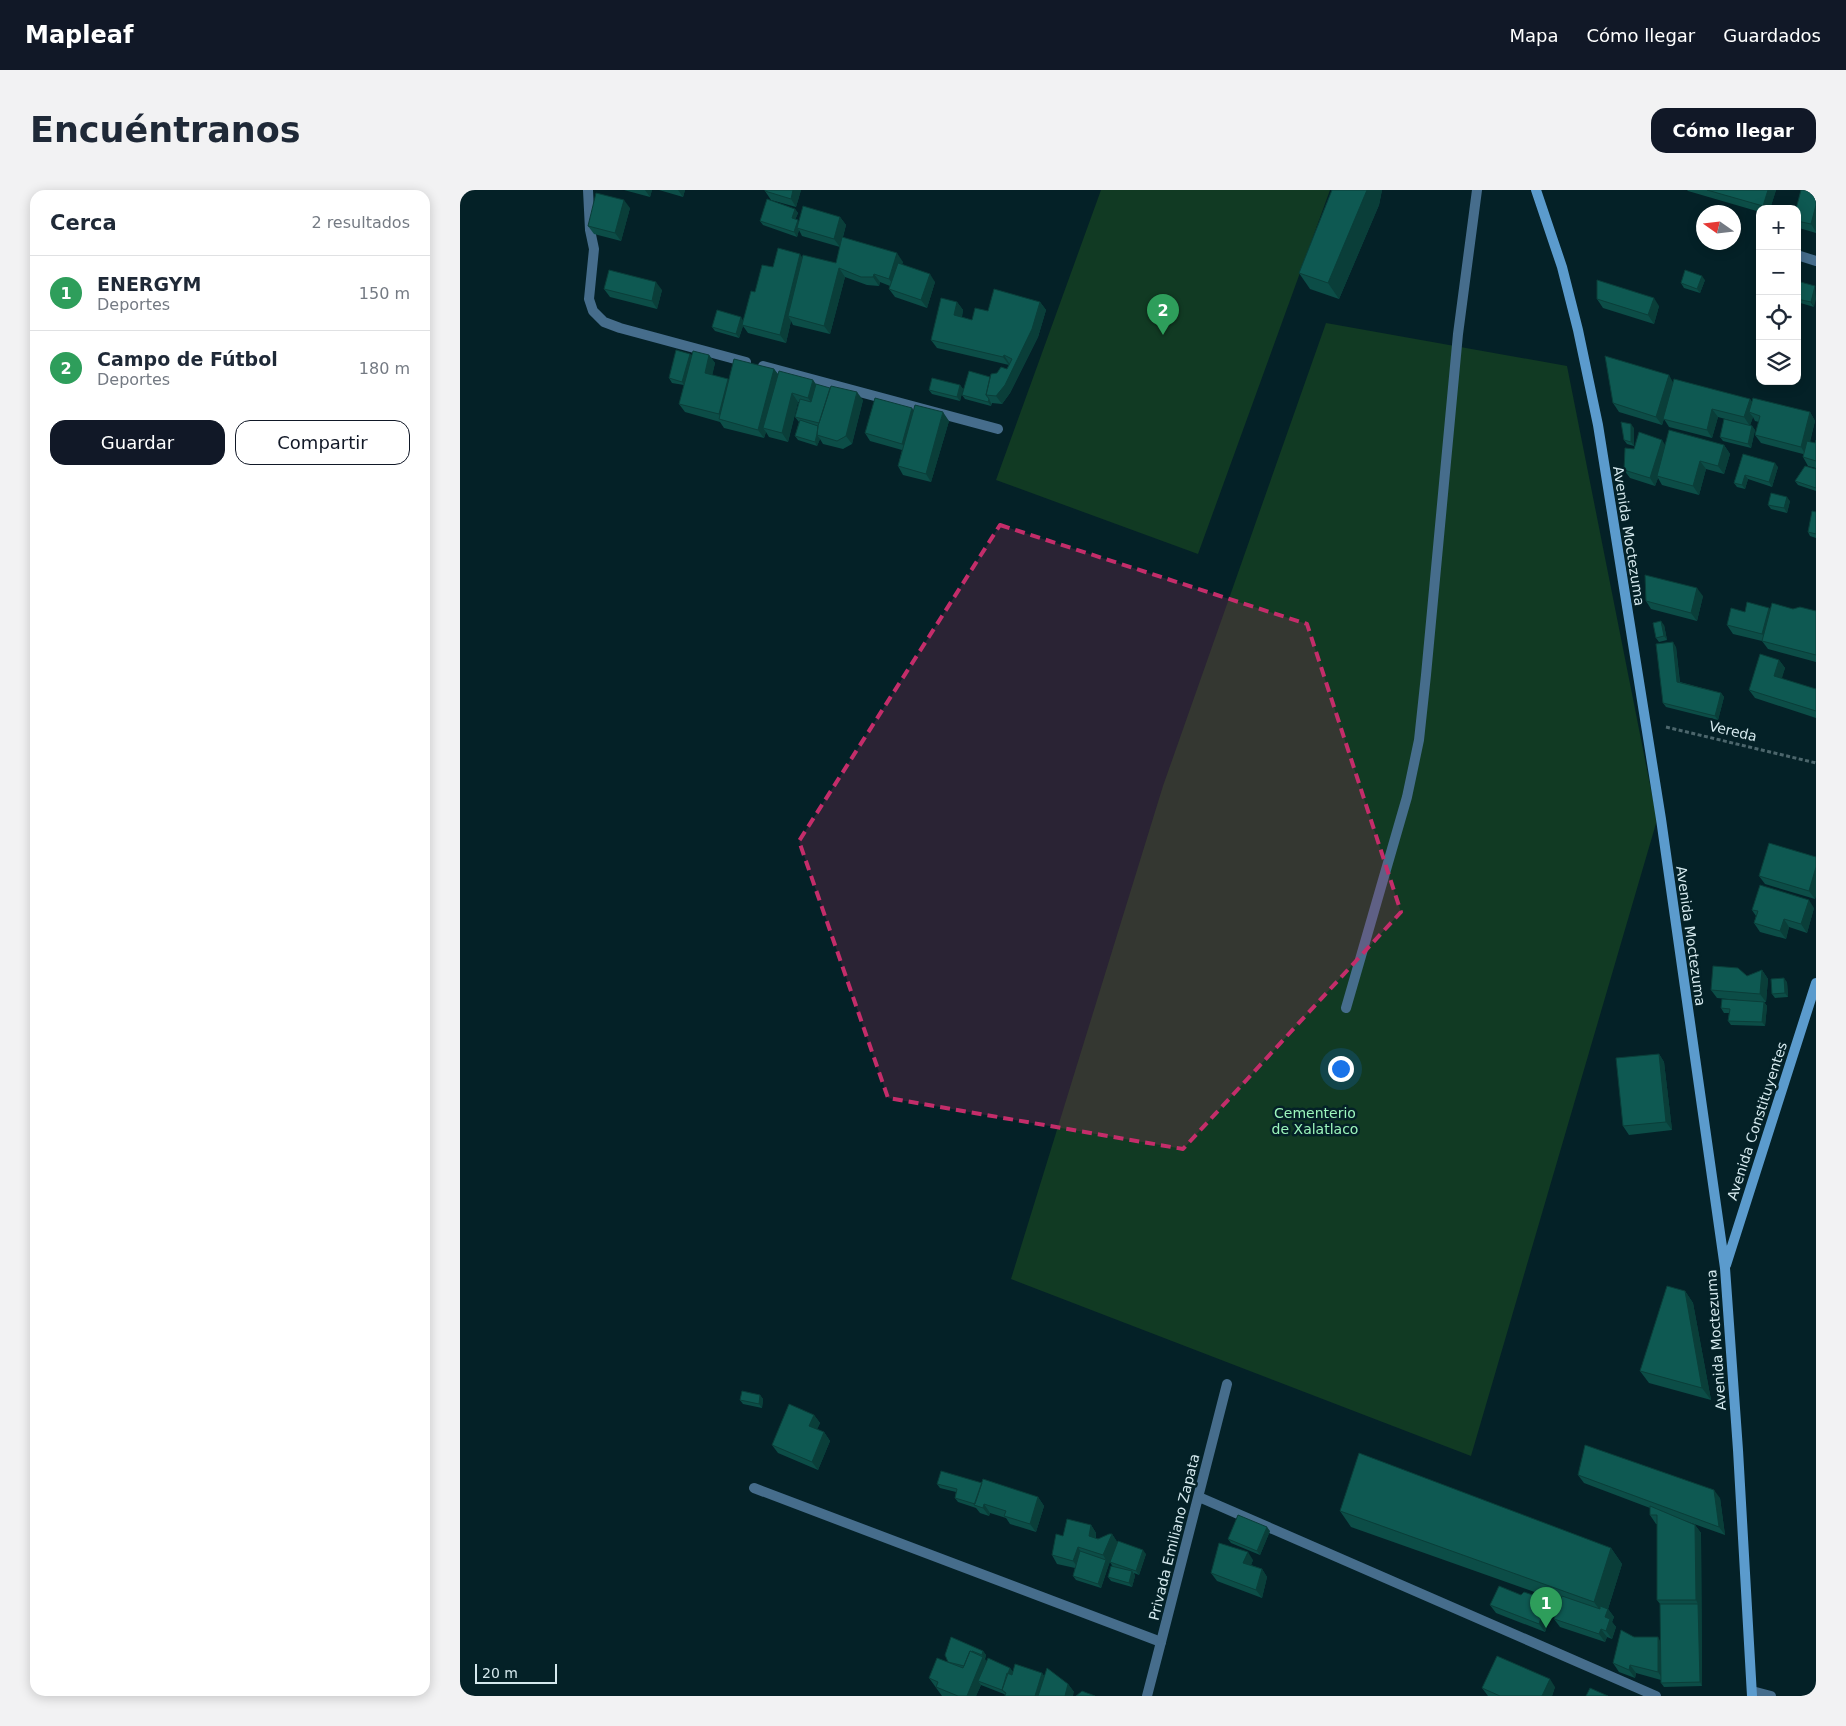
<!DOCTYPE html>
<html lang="es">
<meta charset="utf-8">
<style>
:root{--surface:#fff;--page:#f2f2f3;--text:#1f2937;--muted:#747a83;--line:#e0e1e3;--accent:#111827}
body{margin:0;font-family:"DejaVu Sans",sans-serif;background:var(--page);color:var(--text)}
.controls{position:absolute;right:15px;top:15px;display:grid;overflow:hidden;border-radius:10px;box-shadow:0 2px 12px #0003}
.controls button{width:45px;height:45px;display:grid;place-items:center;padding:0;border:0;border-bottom:1px solid var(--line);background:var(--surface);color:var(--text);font:25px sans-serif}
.compass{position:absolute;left:1236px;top:15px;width:45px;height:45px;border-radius:50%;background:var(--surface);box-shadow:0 2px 12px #0003;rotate:284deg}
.scale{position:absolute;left:15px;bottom:12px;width:82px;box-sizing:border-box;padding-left:5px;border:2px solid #d5e9ee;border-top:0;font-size:14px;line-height:18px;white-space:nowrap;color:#d5e9ee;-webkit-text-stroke:4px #042127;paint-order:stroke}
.you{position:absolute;left:880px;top:878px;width:18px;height:18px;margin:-12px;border:4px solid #fff;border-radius:50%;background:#1a73e8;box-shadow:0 0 0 8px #1a73e833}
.badge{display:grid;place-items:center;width:32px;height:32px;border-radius:50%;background:var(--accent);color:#fff;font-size:16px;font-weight:700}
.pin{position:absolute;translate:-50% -41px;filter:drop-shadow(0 1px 2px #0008)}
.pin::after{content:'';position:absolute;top:26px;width:18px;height:15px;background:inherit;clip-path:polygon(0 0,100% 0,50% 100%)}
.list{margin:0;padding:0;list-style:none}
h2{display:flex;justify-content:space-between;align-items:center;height:65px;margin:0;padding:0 20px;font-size:21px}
h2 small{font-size:16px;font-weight:400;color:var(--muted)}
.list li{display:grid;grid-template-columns:32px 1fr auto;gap:15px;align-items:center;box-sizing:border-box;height:75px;padding:0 20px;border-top:1px solid var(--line)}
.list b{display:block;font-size:19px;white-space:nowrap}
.list p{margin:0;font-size:16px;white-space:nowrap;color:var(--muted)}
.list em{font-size:16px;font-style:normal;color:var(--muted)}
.actions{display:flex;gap:10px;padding:15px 20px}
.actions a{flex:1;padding:11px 0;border:1px solid var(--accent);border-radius:15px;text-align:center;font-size:18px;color:var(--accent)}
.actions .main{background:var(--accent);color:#fff}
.icon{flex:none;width:28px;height:28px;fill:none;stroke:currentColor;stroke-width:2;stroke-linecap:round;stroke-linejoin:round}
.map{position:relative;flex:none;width:1356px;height:1506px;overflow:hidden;border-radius:15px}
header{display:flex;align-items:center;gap:30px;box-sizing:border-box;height:70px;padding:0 25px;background:var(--accent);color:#fff}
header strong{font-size:24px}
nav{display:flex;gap:28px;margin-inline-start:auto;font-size:18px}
.intro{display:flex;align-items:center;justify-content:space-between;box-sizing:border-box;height:120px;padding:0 30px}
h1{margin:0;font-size:35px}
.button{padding:12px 22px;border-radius:15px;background:var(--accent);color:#fff;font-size:18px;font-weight:700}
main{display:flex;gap:30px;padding:0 30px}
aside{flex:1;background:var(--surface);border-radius:15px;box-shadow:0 2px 12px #0003}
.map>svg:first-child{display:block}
.green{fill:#113a23}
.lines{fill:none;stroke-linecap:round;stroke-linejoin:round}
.path{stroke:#4c666c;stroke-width:3;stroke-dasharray:4 2.5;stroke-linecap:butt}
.lane{stroke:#466d8c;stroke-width:10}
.street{stroke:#466d8c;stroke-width:10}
.secondary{stroke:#5b9bcd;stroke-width:10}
.wall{fill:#0c4d47}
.shaded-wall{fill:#0a3e39}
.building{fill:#0e5952;stroke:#0a3e39}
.marked{fill:#c42d6a;fill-opacity:0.2;stroke:#c42d6a;stroke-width:4;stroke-dasharray:10 6;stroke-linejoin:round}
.labels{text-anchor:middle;stroke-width:5;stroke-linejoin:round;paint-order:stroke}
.street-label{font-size:14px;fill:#d5e9ee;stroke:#042127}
.park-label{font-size:14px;fill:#9cf5bc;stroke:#042127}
</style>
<header>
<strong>Mapleaf</strong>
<nav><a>Mapa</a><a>Cómo llegar</a><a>Guardados</a></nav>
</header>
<div class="intro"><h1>Encuéntranos</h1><a class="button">Cómo llegar</a></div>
<main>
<aside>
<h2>Cerca<small>2 resultados</small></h2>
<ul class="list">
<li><span class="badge" style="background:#2e9e5b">1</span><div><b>ENERGYM</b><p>Deportes</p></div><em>150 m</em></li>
<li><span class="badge" style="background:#2e9e5b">2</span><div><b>Campo de Fútbol</b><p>Deportes</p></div><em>180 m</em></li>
</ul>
<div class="actions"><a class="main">Guardar</a><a>Compartir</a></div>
</aside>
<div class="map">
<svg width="1356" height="1506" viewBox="0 0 1356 1506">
<rect width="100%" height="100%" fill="#042127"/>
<path class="green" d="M641 0H870L738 364 536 290Z
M866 133 1107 176 1197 630 1011 1266 551 1089 703 596Z"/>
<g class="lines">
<path class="path" d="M1206 537 1356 573"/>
<path class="lane" d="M886 818 947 607 959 550 966 485 998 144 1017 0
M739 1307 1196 1506
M701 1452 767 1194
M1292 1501 1311 1506"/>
<path class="street" d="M128 0 130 40 134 59 129 109 133 121 144 132 160 138 286 172
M1337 65 1356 71
M303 176 538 239
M294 1298 701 1452 687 1506"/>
<path class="secondary" d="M1076 0 1102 77 1118 140 1138 235 1201 629 1265 1078 1278 1260 1292 1506
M1266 1075 1356 793"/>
</g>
<path class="wall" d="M164 0H192L190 7Z
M199 0H225L223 7Z
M305 0H341L336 17 311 10 305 1Z
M872 0H922L919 15 879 109 850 99 839 83Z
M1227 0H1316L1310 19H1300V22L1228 1Z
M1356 0V43L1339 38 1337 35V19Z
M170 18 161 51 134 44 128 36Z
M335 19 338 23 335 30 338 32 380 27 386 35 383 47 443 72 442 74 475 92 467 118 435 107 429 99 430 96 420 92 419 96 407 95 385 87 370 144 333 135 331 131 326 153 288 143 283 136 279 148 255 141 252 137 283 130 295 102 313 77 343 68 376 73 380 57 342 46 339 40 337 47 303 35 300 31Z
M1245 90 1240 103 1224 98 1221 93Z
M1337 91 1354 117 1337 112Z
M144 99 202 100 197 119 150 107Z
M1137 109 1199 116 1194 134 1143 118Z
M497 112 503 120 502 127 512 130 528 121 580 112 586 120 578 147 550 203 542 214 532 213 531 216 505 209 502 205 530 187 547 179 549 175 477 158 471 150Z
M230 164 232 166 249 165 255 173 252 185 268 189 269 191 314 179 318 184 356 194 403 210 392 254 383 259 363 254 360 249 357 256 338 250 335 246 339 232 335 227 339 212H338L328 252 309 247 306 242 304 248 264 238 260 232 225 222 219 214 224 195 212 193 209 188Z
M1213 192 1290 209 1292 212 1350 222 1355 231 1350 252 1355 253 1356 250V278L1348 276 1343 267V264L1301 253 1295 245 1299 232 1295 231 1293 227 1290 235 1292 236 1295 240 1291 258 1263 251 1260 247 1280 233 1258 227 1252 248 1209 237 1204 229 1202 235 1159 222 1153 213Z
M500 195 503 199 500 211 472 204 469 200Z
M453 220 489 231 471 292 443 285 438 276 442 260 410 251 405 243Z
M1174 238V256L1167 254 1164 250Z
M1205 255H1264L1270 264 1264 284 1246 279 1239 305 1202 295 1198 288 1195 296 1170 288 1164 280 1174 259Z
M1283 264 1318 277 1312 297 1288 289 1285 299 1277 297 1274 293Z
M1356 279V301L1338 295 1335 291Z
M1330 311 1327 323 1311 319 1308 315Z
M1356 322V348L1350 346 1348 342Z
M1243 406 1237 431 1191 419 1186 411Z
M1309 418 1310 420 1333 419 1356 421V472L1308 459 1302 451 1273 444 1267 435Z
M1204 435 1207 450 1199 452 1196 448Z
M1216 457 1220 492 1261 503 1264 507 1258 530 1206 517 1203 513Z
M1319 470 1325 478 1321 489 1356 499V528L1295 508 1289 500Z
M1356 667V705L1355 709 1305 694 1299 686Z
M1354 718 1347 743 1329 737 1326 749 1300 742 1294 733 1296 726 1292 720Z
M1302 780 1308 789 1306 812H1304L1307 816 1305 836 1271 835 1268 831 1269 823H1264L1261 818 1278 810 1257 808 1251 800Z
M1327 792 1328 807 1315 808 1312 804Z
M1199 864 1204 872 1212 940 1169 945 1163 936Z
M1225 1101 1233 1113 1251 1210 1189 1193 1180 1181Z
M300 1205 303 1209 302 1218 283 1214 280 1210Z
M354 1225 360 1233 357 1239 364 1242 370 1251 358 1280 318 1263 312 1255Z
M1118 1285 1260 1308 1265 1345 1220 1329 1235 1335 1241 1343 1242 1496 1204 1497 1201 1493V1490L1176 1483 1175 1488 1159 1482 1153 1473 1174 1447 1201 1452 1200 1414 1197 1410V1334H1196L1190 1325V1318L1124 1293Z
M522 1293 578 1307 584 1316 576 1342 550 1334 546 1328 530 1323 529 1326 520 1323 516 1318 498 1312 495 1308 496 1302 480 1298 477 1294Z
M880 1321 1151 1358 1162 1374 1148 1419 1154 1427 1152 1432 1156 1437 1152 1449 1147 1447 1145 1452 1100 1437 1094 1429 1100 1411 891 1337Z
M631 1335 636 1343V1348L638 1349 652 1344 657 1352 686 1364 679 1385 674 1383 675 1386 672 1397 651 1391 648 1387 653 1377 650 1372 654 1362 649 1374 641 1398 616 1390 613 1386 615 1378 597 1374 592 1365 603 1346Z
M810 1341 800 1365 771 1353 768 1349Z
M793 1370 791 1375 802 1379 807 1387 802 1408 757 1391 751 1383Z
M1061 1405 1093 1418 1085 1442 1036 1423 1030 1415Z
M491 1447 523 1461 526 1465 525 1469 526 1471 550 1478 553 1482 582 1483 584 1486 608 1494 614 1502 545 1505 544 1504 521 1495 516 1506H482L469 1488 488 1472Z
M1095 1497 1092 1506H1028L1022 1498Z"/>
<path class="shaded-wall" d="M185 0H192L190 7Z
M218 0H225L223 7Z
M333 0H341L336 17 331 9Z
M907 0H922L919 15 879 109 868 93Z
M1308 0H1316L1310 19H1305L1303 16Z
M164 10 170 18 161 51 155 43Z
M1356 15V42L1351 34Z
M335 19 338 23 334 32 332 28Z
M380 27 386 35 380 57 374 49Z
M338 30 340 35 337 38 339 40 337 47 334 42Z
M437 63 443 72 435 97 429 89Z
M340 64 346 73 328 126 331 131 326 153 320 145Z
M379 78 385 87 370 144 364 136Z
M414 84 420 92 419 96 413 87Z
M470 84 475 92 467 118 461 110Z
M1242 86 1245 90 1240 103 1237 99Z
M196 92 202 100 197 119 192 111Z
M1355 96 1356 109 1354 117 1351 112Z
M1194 108 1199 116 1194 134 1188 125Z
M497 112 503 120 500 134 494 125Z
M580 112 586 120 578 147 550 203 542 214 536 206Z
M281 127 284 132 282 135 283 136 279 148 276 144Z
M230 164 233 168 225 196 222 192Z
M249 165 255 173 251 191 245 183Z
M544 165 549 173V175L543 167Z
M314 179 320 187 303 238 306 242 304 248 298 240Z
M1209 185 1214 194 1202 235 1196 227Z
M268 189 274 198 263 231 259 224Z
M353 190 359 198 354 216 348 208Z
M500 195 503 199 500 211 497 207Z
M397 202 403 210 392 254 386 246Z
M332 203 338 212 328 252 322 243Z
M529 209 531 213V216L528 212Z
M1290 209 1295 217 1289 222 1293 227 1290 236 1284 227Z
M452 218 458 227 448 262 442 254Z
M1252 219 1258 227 1252 248 1247 240Z
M483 222 489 231 471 292 466 284Z
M1350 222 1355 231 1346 265 1341 257Z
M1171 234 1174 238V256L1171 252Z
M1292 236 1295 240 1291 258 1288 254Z
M357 245 360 249 357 256 355 252Z
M1202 250 1208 259 1197 286 1198 288 1195 296 1190 288Z
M1264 255 1270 264 1264 284 1258 276Z
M1240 271 1246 279 1239 305 1233 296Z
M1315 273 1318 277 1312 297 1309 292Z
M1285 285 1288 289 1285 299 1282 295Z
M1327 307 1330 311 1327 323 1324 318Z
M1237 398 1243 406 1237 431 1231 423Z
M1309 418 1315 426 1308 453 1302 444Z
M1201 431 1204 435 1207 450 1204 446Z
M1213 452 1216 457 1220 496 1217 492Z
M1319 470 1325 478 1320 495 1314 486Z
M1261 503 1264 507 1258 530 1255 526Z
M1356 677V705L1355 709 1349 701Z
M1349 710 1354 718 1347 743 1341 734Z
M1324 729 1329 737 1326 749 1320 741Z
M1302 780 1308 789 1306 812 1300 804Z
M1324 788 1327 792 1328 807 1325 803Z
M1304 812 1307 816 1305 836 1302 832Z
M1199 864 1204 872 1212 940 1206 932Z
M1225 1101 1233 1113 1251 1210 1242 1198Z
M300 1205 303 1209 302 1218 299 1214Z
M354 1225 360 1233 355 1244 349 1236Z
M364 1242 370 1251 358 1280 352 1272Z
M1254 1300 1260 1308 1265 1345 1259 1337Z
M578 1307 584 1316 576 1342 570 1334Z
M524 1314 530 1323 529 1326 523 1318Z
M631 1335 636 1343 635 1354 629 1346Z
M1235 1335 1241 1343 1242 1496 1240 1492 1238 1414 1236 1410Z
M807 1337 810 1341 800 1365 797 1361Z
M652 1344 658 1353 649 1374 641 1398 638 1394 646 1370 643 1365Z
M618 1357 623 1366 619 1379 613 1371Z
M1151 1358 1162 1374 1148 1419 1154 1427 1152 1432 1156 1437 1152 1449 1146 1441 1145 1427 1134 1412Z
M683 1360 686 1364 679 1385 676 1381Z
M788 1362 793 1370 789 1381 783 1373Z
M802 1379 807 1387 802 1408 796 1400Z
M672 1381 675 1386 672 1397 669 1393Z
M1087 1410 1093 1418 1085 1442 1079 1434Z
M1141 1439 1147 1447 1145 1452 1139 1444Z
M1198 1447 1203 1456 1204 1491 1198 1482Z
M523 1461 526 1465 525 1469 522 1465Z
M523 1467 529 1475 518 1491 521 1495 516 1506H507Z
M1170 1475 1176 1483 1175 1488 1169 1480Z
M550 1478 553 1482 545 1503 542 1500Z
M582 1483 588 1491 583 1506H575Z
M1090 1489 1095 1497 1092 1506H1082Z
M608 1494 614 1502 613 1506H605Z"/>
<path class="building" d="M305 0H333L331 9 305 1Z
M872 0H907L868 93 839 83Z
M1247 0H1308L1303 16Z
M1341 0H1356V15L1351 34 1337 31V19H1336Z
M136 3 164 10 155 43 128 36Z
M307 9 335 19 332 28 338 30 334 42 300 31Z
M343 16 380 27 374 49 337 38Z
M382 47 437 63 429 89 414 84 413 87H401L379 78 364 136 328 126 343 65 376 73Z
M318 58 340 64 320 145 282 135 291 101 295 102 302 75 313 77Z
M438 73 470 84 461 110 429 99Z
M149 80 196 92 192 111 144 99Z
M1225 80 1242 86 1237 99 1221 93Z
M1137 90 1194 108 1188 125 1137 109Z
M1337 91 1355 96 1351 112 1337 109Z
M534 99 580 112 572 139 545 195 536 206 526 205 531 184 537 183 541 177 547 179 552 169 544 165 543 167 471 150 481 108 497 112 494 125 512 130 515 118 528 121Z
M257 120 281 127 276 144 252 137Z
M216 160 230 164 222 192 209 188Z
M233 161 249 165 245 183 268 189 259 224 219 214Z
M1145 166 1209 185 1196 227 1153 213Z
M274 169 314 179 298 240 259 229Z
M319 181 353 190 348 208 332 203 322 243 303 238Z
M509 181 530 187 526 205 529 209 528 212 502 205Z
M472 188 500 195 497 207 469 200Z
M1214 189 1290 209 1284 227 1252 219 1247 240 1203 229Z
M356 194 370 198 359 233 335 227 340 209 351 212Z
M371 196 397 202 386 246 377 251 357 245 358 236Z
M415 208 452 218 442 254 405 243Z
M1293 208 1350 222 1341 257 1295 245 1300 226 1289 222Z
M455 215 483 222 466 284 438 276Z
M1264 229 1292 236 1288 254 1260 247Z
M340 230 358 236 357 244 355 252 335 246Z
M1161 232 1171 234V252L1164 250Z
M1209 240 1264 255 1258 276 1240 271 1233 296 1197 286Z
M1179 242 1202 250 1190 288 1164 280 1165 258 1174 259Z
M1356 250V271L1343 267 1347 251 1355 253Z
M1283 264 1315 273 1309 292 1285 285 1282 295 1274 293Z
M1345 276 1356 279V298L1335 291Z
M1311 303 1327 307 1324 318 1308 315Z
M1352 321 1356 322V344L1348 342Z
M1185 385 1237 398 1231 423 1186 411Z
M1287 412 1309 418 1302 444 1267 435 1271 418 1285 422Z
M1312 413 1333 419 1340 417 1356 421V465L1302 451Z
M1201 431 1204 446 1196 448 1193 433Z
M1213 452 1217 492 1261 503 1255 526 1203 513 1196 454Z
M1300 464 1319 470 1314 486 1356 499V521L1289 500Z
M1309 653 1356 667V677L1349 701 1299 686Z
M1300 695 1349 710 1341 734 1324 729 1320 741 1294 733 1298 721 1292 720Z
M1253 776 1278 778 1287 786 1302 780 1300 804 1251 800Z
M1324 788 1325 803 1312 804 1311 789Z
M1262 809 1304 812 1302 832 1268 831 1270 819 1261 818Z
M1199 864 1206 932 1163 936 1156 868Z
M1207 1096 1225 1101 1242 1198 1180 1181Z
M282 1201 300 1205 299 1214 280 1210Z
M329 1214 354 1225 349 1236 364 1242 352 1272 312 1255Z
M1125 1255 1254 1300 1259 1337 1118 1285Z
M899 1263 1151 1358 1134 1412 880 1321Z
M481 1281 522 1293 515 1314 495 1308 497 1299 477 1294Z
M523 1289 578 1307 570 1334 544 1326 546 1321 524 1314 523 1318 514 1315Z
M1190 1316 1235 1335 1236 1410H1197V1325H1190Z
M778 1325 807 1337 797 1361 768 1349Z
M607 1329 631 1335 629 1346 638 1349 649 1344H652L643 1365 618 1357 613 1371 592 1365 596 1344 603 1346Z
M658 1351 683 1360 676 1381 650 1372Z
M759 1353 788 1362 783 1373 802 1379 796 1400 751 1383Z
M620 1361 646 1370 638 1394 613 1386Z
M651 1376 672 1381 669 1393 648 1387Z
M1039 1396 1061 1405 1064 1402 1087 1410 1079 1434 1030 1415Z
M1102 1406 1140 1419V1416L1148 1419 1145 1427 1150 1429 1146 1441 1141 1439 1139 1444 1094 1429Z
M1200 1414H1238L1240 1492 1201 1493Z
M1161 1440 1174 1447H1198V1482L1170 1475 1169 1480 1153 1473Z
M491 1447 523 1461 522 1465 512 1461V1462L510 1461 504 1476 488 1472 485 1465Z
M510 1461 523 1467 507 1506H498L476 1497 478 1492 469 1488 477 1468 503 1478Z
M1037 1466 1090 1489 1082 1506H1040L1022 1498Z
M528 1468 550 1478 542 1500 518 1491Z
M555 1474 582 1483 575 1506H545L546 1503 542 1500 547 1483 552 1485Z
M587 1478 608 1494 605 1506H578Z
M1130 1498 1148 1506H1126Z
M622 1501 635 1506H616Z"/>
<path class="marked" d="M540 335 847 434 941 722 723 959 428 908 339 651Z"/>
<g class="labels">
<g class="street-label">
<text transform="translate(1169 346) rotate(81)" y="5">Avenida Moctezuma</text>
<text transform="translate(1273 541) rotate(13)" y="5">Vereda</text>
<text transform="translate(1231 746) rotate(82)" y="5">Avenida Moctezuma</text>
<text transform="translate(1297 931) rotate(-72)" y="5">Avenida Constituyentes</text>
<text transform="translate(1256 1150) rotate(-94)" y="5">Avenida Moctezuma</text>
<text transform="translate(714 1347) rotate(-76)" y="5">Privada Emiliano Zapata</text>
</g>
<g class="park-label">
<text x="855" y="928">Cementerio<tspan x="855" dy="16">de Xalatlaco</tspan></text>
</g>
</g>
</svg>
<div class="controls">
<button>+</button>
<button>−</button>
<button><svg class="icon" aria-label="locate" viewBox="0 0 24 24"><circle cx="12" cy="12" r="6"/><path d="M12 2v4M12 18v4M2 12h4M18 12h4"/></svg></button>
<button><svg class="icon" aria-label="layers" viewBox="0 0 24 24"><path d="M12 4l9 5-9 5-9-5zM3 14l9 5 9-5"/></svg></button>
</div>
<svg class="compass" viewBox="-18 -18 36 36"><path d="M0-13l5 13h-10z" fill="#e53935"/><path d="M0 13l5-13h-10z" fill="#747a83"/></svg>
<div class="scale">20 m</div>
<div class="you"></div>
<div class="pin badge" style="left:1086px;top:1438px;background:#2e9e5b">1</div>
<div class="pin badge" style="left:703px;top:145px;background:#2e9e5b">2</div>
</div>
</main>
